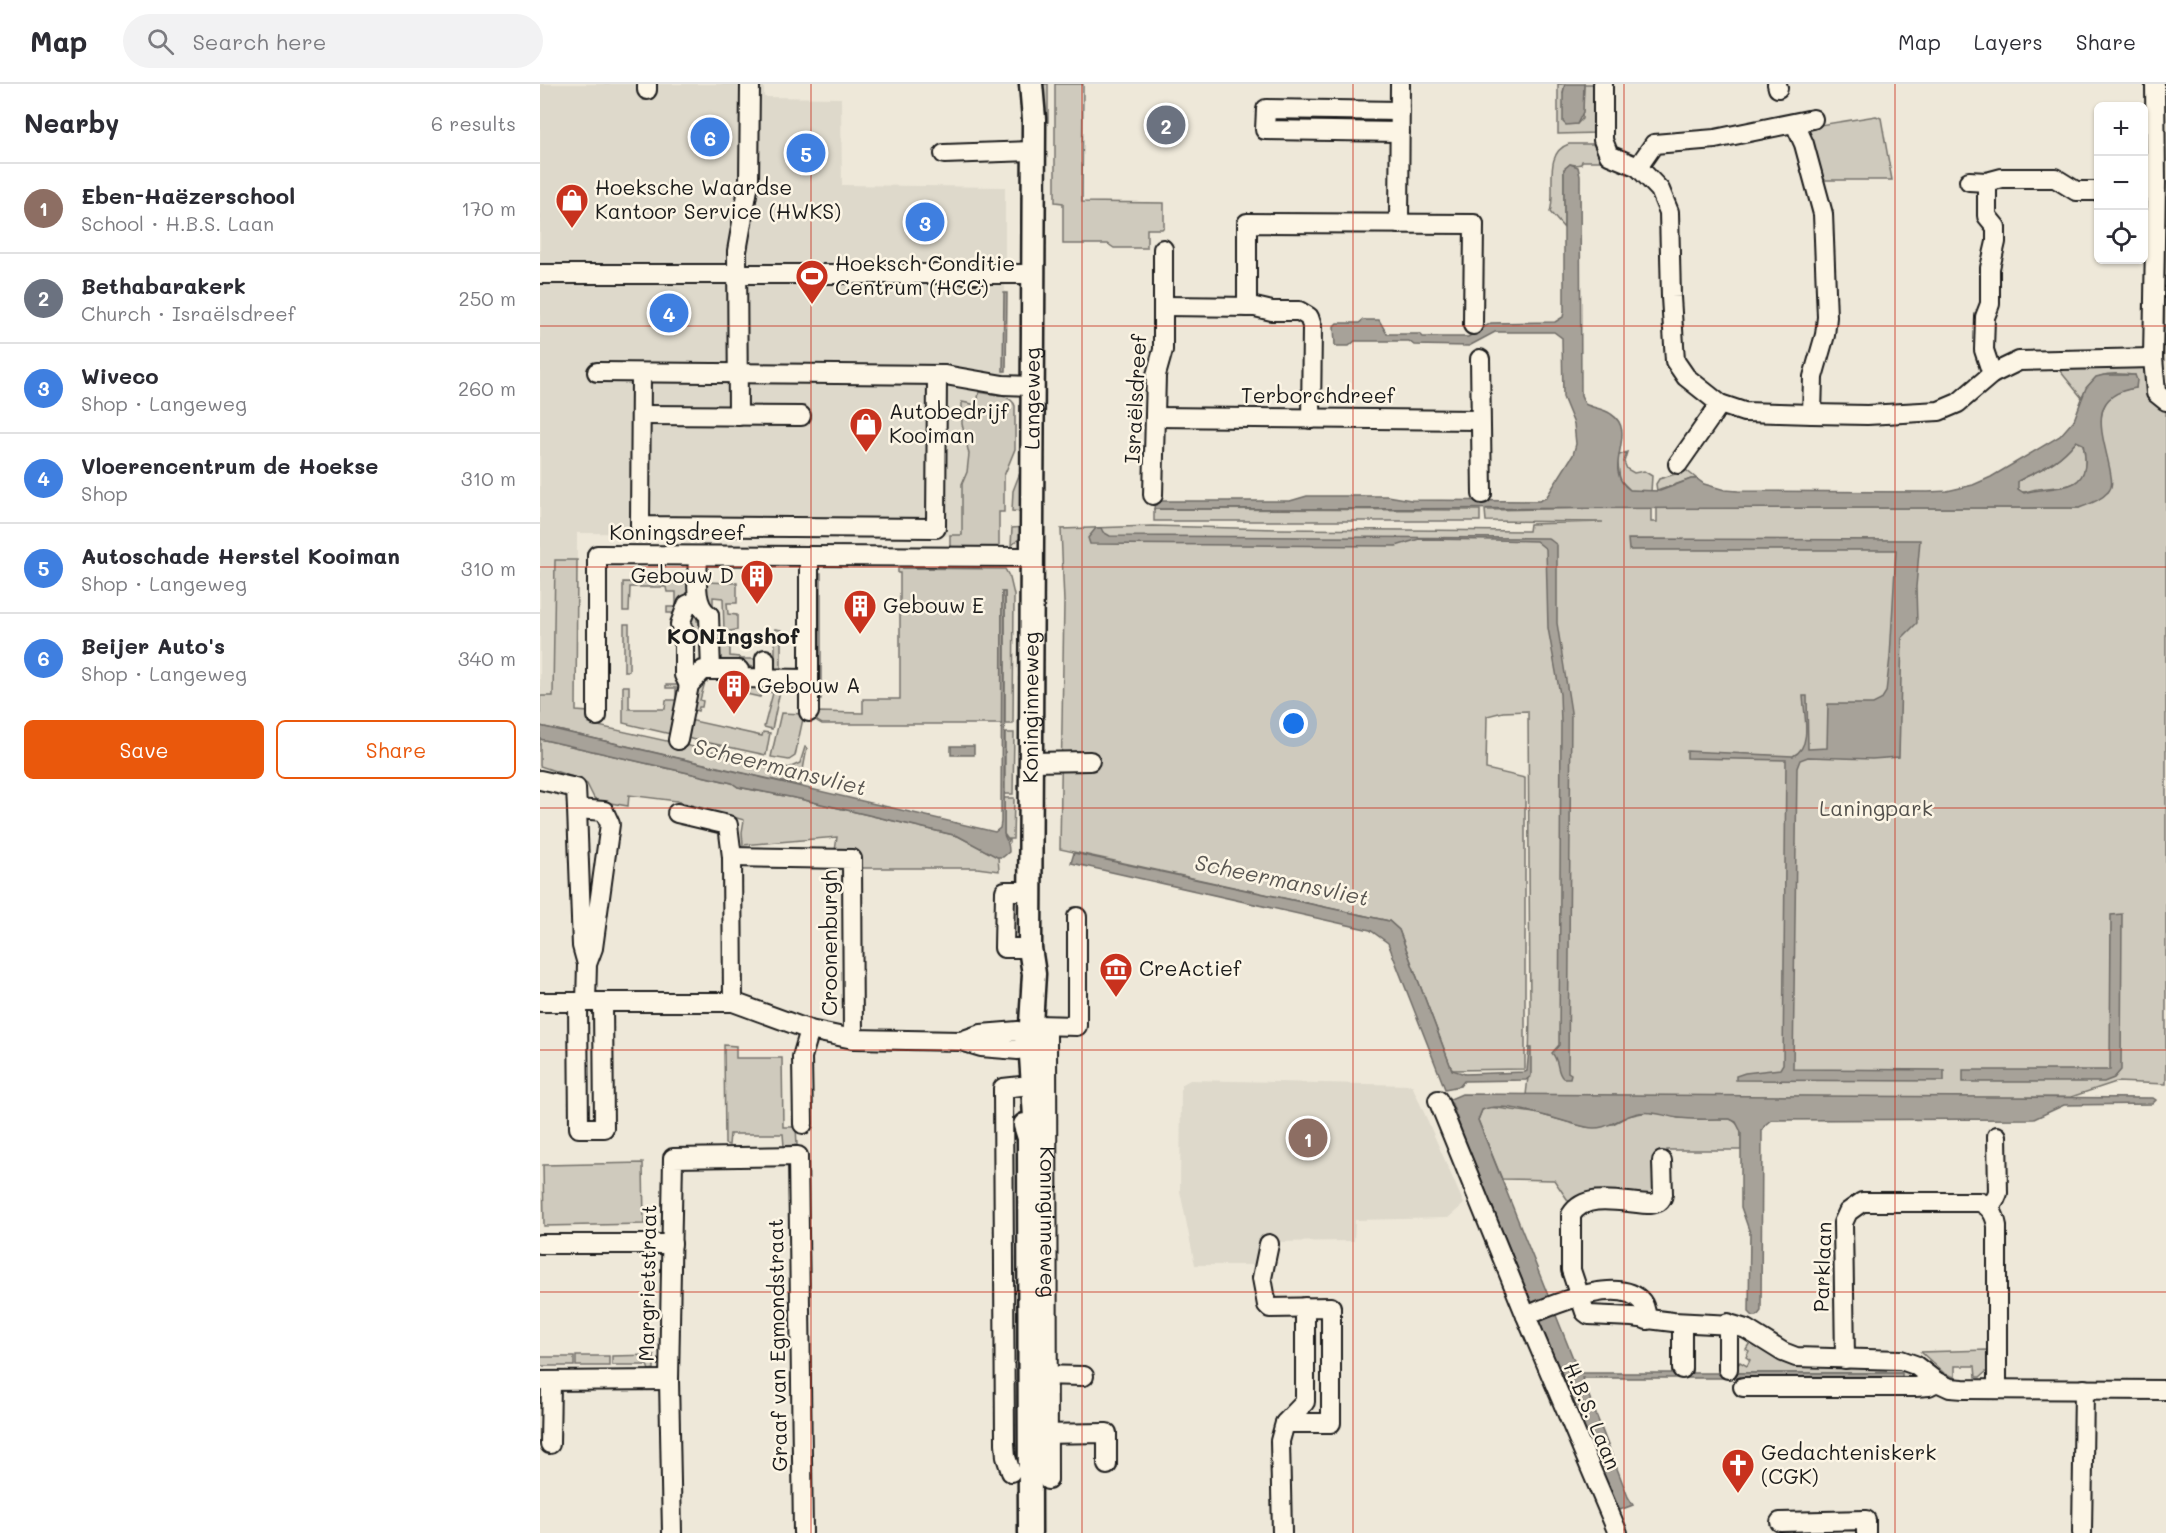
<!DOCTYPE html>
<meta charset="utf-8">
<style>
:root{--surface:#fff;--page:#f2f2f3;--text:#2b2b33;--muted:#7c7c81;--line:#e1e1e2;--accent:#ea580c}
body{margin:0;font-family:Mali,sans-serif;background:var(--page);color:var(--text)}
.controls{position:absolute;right:18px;top:18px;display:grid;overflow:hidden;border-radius:9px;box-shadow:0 2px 4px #0004}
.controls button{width:54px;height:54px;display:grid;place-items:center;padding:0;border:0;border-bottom:2px solid var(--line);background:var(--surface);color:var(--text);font:30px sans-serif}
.you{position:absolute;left:754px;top:640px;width:21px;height:21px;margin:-15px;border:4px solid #fff;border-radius:50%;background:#1a73e8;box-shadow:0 0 0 9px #1a73e833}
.badge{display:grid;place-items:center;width:39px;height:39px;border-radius:50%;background:var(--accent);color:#fff;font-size:20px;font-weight:700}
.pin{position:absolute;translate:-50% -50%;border:3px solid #fff;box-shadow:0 2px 6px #0006}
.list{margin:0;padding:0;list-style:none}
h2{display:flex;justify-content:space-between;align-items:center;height:78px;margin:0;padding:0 24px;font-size:26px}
h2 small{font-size:20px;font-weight:400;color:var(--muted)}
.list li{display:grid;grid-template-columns:39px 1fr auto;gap:18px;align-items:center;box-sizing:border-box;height:90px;padding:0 24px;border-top:2px solid var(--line)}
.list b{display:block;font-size:22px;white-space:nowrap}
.list p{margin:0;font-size:20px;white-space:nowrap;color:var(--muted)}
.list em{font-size:20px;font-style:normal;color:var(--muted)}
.actions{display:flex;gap:12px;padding:18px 24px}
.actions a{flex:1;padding:14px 0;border:2px solid var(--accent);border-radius:9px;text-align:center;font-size:21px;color:var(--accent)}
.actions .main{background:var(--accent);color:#fff}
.icon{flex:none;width:33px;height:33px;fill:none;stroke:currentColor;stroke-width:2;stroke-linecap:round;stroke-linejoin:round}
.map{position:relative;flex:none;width:1626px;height:1449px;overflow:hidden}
header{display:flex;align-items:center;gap:36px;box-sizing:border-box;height:84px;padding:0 30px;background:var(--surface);border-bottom:2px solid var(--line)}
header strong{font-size:28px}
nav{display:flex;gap:33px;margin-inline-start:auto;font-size:21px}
.search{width:420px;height:54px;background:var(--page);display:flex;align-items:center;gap:15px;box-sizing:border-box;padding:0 21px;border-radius:33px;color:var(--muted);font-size:22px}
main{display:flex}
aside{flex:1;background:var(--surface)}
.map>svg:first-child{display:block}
.built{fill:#ded9cb}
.green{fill:#cfcabd;stroke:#76736c;stroke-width:1.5}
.water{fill:#a7a299;stroke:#6f6c67;stroke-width:1.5;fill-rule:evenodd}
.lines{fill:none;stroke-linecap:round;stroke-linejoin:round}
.minor-casing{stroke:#1c1c1c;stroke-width:22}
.major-casing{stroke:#1c1c1c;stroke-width:27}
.minor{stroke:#fcf5e5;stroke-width:18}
.major{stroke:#fcf5e5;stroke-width:22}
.grid{fill:none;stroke:#c8321e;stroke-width:1.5;stroke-opacity:0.55}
.labels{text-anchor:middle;stroke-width:5;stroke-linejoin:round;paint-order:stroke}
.poi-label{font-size:21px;fill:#1c1c1c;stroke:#fcf5e5;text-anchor:start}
.street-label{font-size:21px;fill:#1c1c1c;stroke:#fcf5e5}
.park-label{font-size:21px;fill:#52504c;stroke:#fcf5e5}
.neighbourhood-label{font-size:22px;font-weight:bold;fill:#1c1c1c;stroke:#fcf5e5}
.water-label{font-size:22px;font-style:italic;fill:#5b5854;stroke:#fcf5e5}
</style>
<header>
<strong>Map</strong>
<div class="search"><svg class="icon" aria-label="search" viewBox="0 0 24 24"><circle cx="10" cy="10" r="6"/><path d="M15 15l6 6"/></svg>Search here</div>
<nav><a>Map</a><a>Layers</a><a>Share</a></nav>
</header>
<main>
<aside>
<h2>Nearby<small>6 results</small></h2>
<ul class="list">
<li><span class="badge" style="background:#8d6e63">1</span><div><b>Eben-Haëzerschool</b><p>School · H.B.S. Laan</p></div><em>170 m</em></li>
<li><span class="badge" style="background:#6b7280">2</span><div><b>Bethabarakerk</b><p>Church · Israëlsdreef</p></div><em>250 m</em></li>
<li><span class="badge" style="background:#3f7fe0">3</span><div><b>Wiveco</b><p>Shop · Langeweg</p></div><em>260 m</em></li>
<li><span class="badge" style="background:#3f7fe0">4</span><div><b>Vloerencentrum de Hoekse</b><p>Shop</p></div><em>310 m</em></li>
<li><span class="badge" style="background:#3f7fe0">5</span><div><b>Autoschade Herstel Kooiman</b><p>Shop · Langeweg</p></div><em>310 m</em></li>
<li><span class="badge" style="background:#3f7fe0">6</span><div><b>Beijer Auto's</b><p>Shop · Langeweg</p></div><em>340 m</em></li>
</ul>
<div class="actions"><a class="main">Save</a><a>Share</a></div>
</aside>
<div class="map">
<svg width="1626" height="1449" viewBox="0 0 1626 1449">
<rect width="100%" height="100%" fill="#eee8d9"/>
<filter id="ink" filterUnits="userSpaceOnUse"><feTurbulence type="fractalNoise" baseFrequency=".0167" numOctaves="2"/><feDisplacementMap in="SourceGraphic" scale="12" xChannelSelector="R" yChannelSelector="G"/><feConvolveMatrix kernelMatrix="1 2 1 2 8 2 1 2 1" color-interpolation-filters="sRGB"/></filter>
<g filter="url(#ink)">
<path class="built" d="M0 0H224V13L301 14 302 101 465 103V323L459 366 458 452 37 449 36 651 0 642Z
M650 996 872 1001 924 1120 908 1134 815 1136 814 1157 718 1158 717 1181H655L640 1107 641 1001Z"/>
<path class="green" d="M499 0H508V38L501 39Z
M515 0H543L542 118 624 119V143L622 145H607V164H574L568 160H523V119L515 118Z
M1018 0H1025L1023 9 1037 40 1042 35 1044 0H1058L1057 49 1018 50Z
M1336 32 1341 34 1352 96H1277L1267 43Z
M1029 60H1053L1062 77H1042L1041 80 1036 81 1030 80 1024 85V144L1010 128C1017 106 1002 69 1029 60Z
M1626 116 1624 258H1621L1624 118Z
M1621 262H1624L1623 299H1626V1000L1576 998 1531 1013 1265 1015 986 1011 989 985 990 925 988 627 963 628 947 632 946 685 985 694V985L912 986 859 846 849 837 520 765 524 518 521 445 612 442 737 445 989 447 990 440 1063 438 946 437 945 426 1111 423V438H1117V423L1539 424 1568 408C1565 384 1550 326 1573 310 1580 306 1588 305 1596 304L1595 291C1569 289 1553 286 1542 314L1516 282 1604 283 1609 286Z
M439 308C450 311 472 310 475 322V365L464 392V428H459V465H410V451H422V400L427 388 429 370 422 340V318L437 321Z
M1536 357 1543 360C1553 405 1531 401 1498 405 1491 405 1487 409 1480 408L1477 402 1478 397C1503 384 1517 380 1536 357Z
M1087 368 1084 378 1087 385 1094 389 1104 387 1112 392 1111 408 1090 406 1080 396 1077 372Z
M1141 382 1157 395H1151L1117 407 1116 400 1119 395 1135 390Z
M481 386 484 428 472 427 473 407Z
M614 425 940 426V437H614Z
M485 443 482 452 471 462 472 444Z
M15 476H37L36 627 49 628V640L249 684 260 679 265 663 267 664 260 702 0 642V612H13Z
M358 484 465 485 470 494 474 511 473 640H465V508H462V640H282L277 637 276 628 323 629V615H360V489H358Z
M276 489H281V615H275Z
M83 498 151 499V505L148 506V514H141L138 529H127V523H136V508H127L126 503H90L89 527H83Z
M164 498 197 499V519H187L188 530 197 531V546L190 547V572L199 573 200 575H217V588H215L214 583 178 578 173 547H184L183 514 173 513V526H168Z
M150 523H157V537H161V551H149Z
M84 540H89V587H84Z
M235 545 241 546V590L227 589V575H235Z
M161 591 193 594V604L181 601 182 596 168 593 167 598H165L160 616 163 617 162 623H159L158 627 151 625 149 636 222 652 223 648 230 649 226 671 142 653 152 612H157V601Z
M206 598 241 602 232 645 224 643 233 609 230 608 231 606 225 605 222 606 220 613 206 610Z
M126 601H143L135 651 83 639V602H89V625H125L126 616H136V604H126Z
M241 629 264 630 255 672 249 676 231 673Z
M465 649H474L473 710H465Z
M0 655 192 699 198 703 260 715 418 752 458 773 459 787 437 784H322L315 768 295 767 297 753 203 761 202 748 204 736 137 717 89 711 88 722 59 717 54 714 47 700 39 695 0 682Z
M464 714H474L473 755H469V757L464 750Z
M184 961 196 962V974H242L243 1043H256L257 1061 244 1062 243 1050H190L189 1061 185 1060Z
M949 1023 995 1029 1046 1043 1073 1040 1088 1032 1107 1028H1117L1138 1034 1190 1035C1204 1041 1201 1054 1201 1066H1127L1126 1125H1095L1057 1120 1038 1131 1014 1096 962 1095 938 1036 942 1026Z
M103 1079 104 1140 4 1142 3 1081Z
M1211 1257 1249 1279 1265 1283H1361L1384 1296 1362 1294 1361 1289H1193L1200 1278 1207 1282 1210 1276 1206 1273 1209 1267 1206 1265Z
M1447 1266V1287L1440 1293H1436L1435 1282H1415V1293L1405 1290 1381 1268Z
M114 1271V1285L109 1286 107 1281H72V1272Z
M36 1272H69V1282H36Z
M0 1273H34V1282H0Z"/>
<path class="water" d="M1025 0H1044L1043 28 1037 40 1026 41 1023 38V9Z
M1030 80 1038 83 1040 92 1041 311 1045 320C1053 324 1064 325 1071 330 1100 349 1059 384 1090 406L1120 407 1151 395H1157L1164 400 1185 406 1198 407 1388 408 1407 407 1433 401 1451 393 1520 352 1534 336 1546 304 1556 293 1564 291H1595L1597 296 1596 304C1545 311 1563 350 1570 386 1571 393 1574 402 1568 408 1562 415 1548 421 1539 424 1231 423 923 426 614 425L615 417H750L767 412H848L871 416 999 417 1006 414 1033 371 1036 360 1034 340 1023 313 1022 254 1014 248H955L929 262 874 261 869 257H815L809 262H795L794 242 797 239H819L823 236H839L847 250H880L883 253H928L951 239 1015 238 1023 233 1024 228V85ZM1536 357 1543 360C1555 412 1517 400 1484 409L1478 405V397C1503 384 1517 380 1536 357Z
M464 209H467L466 287H463Z
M556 444H561L563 448 570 452 1008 454 1017 461V539L1031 628 1028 988 1031 990 1030 994H1023C1016 988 1020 978 1012 969L1019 961 1021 639 1020 610 1008 544 1006 465 996 457 956 456 879 455 856 462 550 460 548 454Z
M1088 455 1380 456 1376 503 1377 539 1362 554 1359 673 1332 675 1268 673 1260 676 1257 684 1253 985 1404 986V997L1196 996V992L1205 989 1240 985 1243 980 1246 676 1147 674V667L1253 672C1273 663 1264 630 1263 612H1267L1268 665 1287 664 1288 620H1333L1341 616 1346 608 1350 573 1356 466H1089Z
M462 508H465L464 750C466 758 469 756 469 768L463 773H457L418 752 260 715 198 703 192 699 0 655V642L455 748 460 744 461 738Z
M411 662H434V671H411Z
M534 769 849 837 859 846 912 986 925 990 985 988 987 987 989 964H991V992L986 996 924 997 920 1002 905 1005 848 859 830 846 531 779Z
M1582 830 1581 986 1574 994 1564 998H1423V986H1570L1571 831Z
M922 1010 1613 1014 1616 1016 1612 1020 1524 1021 1494 1035 1231 1036 1225 1041 1222 1047 1221 1227 1217 1232H1213L1209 1228 1210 1149 1201 1123V1048L1196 1038 1190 1035C1174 1035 1156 1036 1139 1034 1125 1033 1114 1026 1099 1029 1080 1032 1067 1048 1046 1043 1020 1038 967 1015 942 1026L938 1036 1039 1289H1362V1294H1042L1088 1413 1093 1421 1077 1427 923 1051 912 1020 908 1016Z"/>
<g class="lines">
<defs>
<g id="minor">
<path d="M1063 0V56L1069 71 1098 83 1120 106 1129 128 1131 213 1135 277 1146 293 1180 320 1204 328 1272 330 1327 331 1399 327 1418 319 1452 290 1479 277 1613 274"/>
<path d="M1237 0 1238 4"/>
<path d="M1615 0 1616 98 1613 274 1616 309 1626 317"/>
<path d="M107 6V0"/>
<path d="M1255 40 1264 60 1283 130 1287 233 1285 251 1273 293 1272 330"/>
<path d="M860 48 725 46 726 25 860 27"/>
<path d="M404 70 493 67"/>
<path d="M1098 83 1114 60 1175 55 1273 35"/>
<path d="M1429 97 1447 98 1462 94H1515L1536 107H1558"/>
<path d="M1447 98V132L1456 143V158L1450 184V220L1445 233 1444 266 1452 290"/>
<path d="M859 140 860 0"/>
<path d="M0 190H493"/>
<path d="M623 222 715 223 732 227H759L769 233 772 242 771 335"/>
<path d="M707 223V139L934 140 933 241"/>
<path d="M940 275 942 410"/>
<path d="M57 288 405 291 463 301 493 302"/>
<path d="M101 289 100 442 396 444 397 291"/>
<path d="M101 331 261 332"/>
<path d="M198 332 197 167 209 99 210 0"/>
<path d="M615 333 940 336"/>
<path d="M1138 380 1180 320"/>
<path d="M613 411 616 291 623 266V165"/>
<path d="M158 472C158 490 152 520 169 531L171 586"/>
<path d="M225 575V594"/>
<path d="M149 601 144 591V547L140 540 147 521 158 516"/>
<path d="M269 628V472"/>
<path d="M57 632V471L492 473"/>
<path d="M138 656 149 601 163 586H199V594L268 595"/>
<path d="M491 678 550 677"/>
<path d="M0 696 36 704 37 725"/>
<path d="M137 729 188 741 192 773 193 918"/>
<path d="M192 773 312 775 313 955"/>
<path d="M490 864H464L465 807H491"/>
<path d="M0 918H193L270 946 313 955 421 957 441 963 478 966 490 957 478 947 441 950 421 957"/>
<path d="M38 918 39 1044H64L63 918"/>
<path d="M46 918 47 880 42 862 37 725 64 727 70 740 53 864 47 880"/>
<path d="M495 941 537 942V833"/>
<path id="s1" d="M507 943 508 1396"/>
<path d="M898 1016 986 1232 1078 1449"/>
<path d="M263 1040 262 973 270 946"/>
<path d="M1122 1077 1123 1110C1122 1118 1117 1119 1111 1120 1087 1120 1046 1106 1031 1131V1186L1045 1228 1049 1231 1092 1233 1133 1238 1193 1241 1206 1245 1243 1268 1256 1273 1361 1276 1375 1281 1397 1298"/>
<path d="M1447 1122 1455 1116 1458 1109 1457 1052"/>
<path d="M0 1160H132"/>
<path d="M729 1160 722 1194 727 1221 730 1224 791 1223V1339H745"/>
<path d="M986 1232C1011 1222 1080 1190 1102 1218 1106 1223 1106 1229 1107 1236"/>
<path d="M1188 1239V1285"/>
<path d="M1305 1275 1303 1139 1308 1128 1322 1118H1440C1451 1123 1455 1131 1457 1142V1305"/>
<path d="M1142 1285V1239"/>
<path d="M495 1291 544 1292"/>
<path d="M0 1297 129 1296"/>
<path d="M1203 1303H1375L1389 1302 1397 1298 1410 1304 1423 1305 1626 1306"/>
<path d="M497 1350 567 1349V1381"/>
<path d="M10 1360 11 1297"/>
<path d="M471 1388 466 1373 465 1359 463 1004 481 1002"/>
<path d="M1240 1438 1326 1436V1449"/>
<path d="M132 1449 129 1296 133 1074 258 1072 263 1449"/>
<path d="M742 1449 740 1357 745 1339 765 1318V1223"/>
<path d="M1542 1449 1544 1305"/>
</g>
<g id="major">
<path d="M485 1041 489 1054 490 1449"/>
<path id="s2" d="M489 1054 495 1033 490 957 494 890 490 864 494 35 491 0"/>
</g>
</defs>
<use href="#minor" class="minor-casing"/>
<use href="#major" class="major-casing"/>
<use href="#minor" class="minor"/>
<use href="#major" class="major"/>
</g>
</g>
<path class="grid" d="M271 0V1449M542 0V1449M813 0V1449M1084 0V1449M1355 0V1449M0 242H1626M0 483H1626M0 724H1626M0 966H1626M0 1208H1626"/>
<defs>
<symbol id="shop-pin" viewBox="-11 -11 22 30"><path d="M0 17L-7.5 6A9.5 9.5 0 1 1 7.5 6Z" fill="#c8321e" stroke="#fcf5e5"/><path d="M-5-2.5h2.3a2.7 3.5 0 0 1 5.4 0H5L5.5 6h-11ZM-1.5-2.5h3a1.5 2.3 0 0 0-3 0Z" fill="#fff"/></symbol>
<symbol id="stadium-pin" viewBox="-11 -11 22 30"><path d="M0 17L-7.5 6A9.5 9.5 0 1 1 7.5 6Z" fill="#c8321e" stroke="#fcf5e5"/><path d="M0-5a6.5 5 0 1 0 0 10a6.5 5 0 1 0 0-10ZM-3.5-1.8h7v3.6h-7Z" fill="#fff"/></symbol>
<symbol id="building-pin" viewBox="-11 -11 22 30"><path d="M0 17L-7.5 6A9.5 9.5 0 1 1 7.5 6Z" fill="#c8321e" stroke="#fcf5e5"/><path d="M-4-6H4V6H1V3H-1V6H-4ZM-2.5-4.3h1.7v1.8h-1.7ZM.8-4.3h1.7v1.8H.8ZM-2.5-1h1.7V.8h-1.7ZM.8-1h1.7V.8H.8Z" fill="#fff"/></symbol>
<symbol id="museum-pin" viewBox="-11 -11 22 30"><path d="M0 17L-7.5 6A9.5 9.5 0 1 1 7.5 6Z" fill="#c8321e" stroke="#fcf5e5"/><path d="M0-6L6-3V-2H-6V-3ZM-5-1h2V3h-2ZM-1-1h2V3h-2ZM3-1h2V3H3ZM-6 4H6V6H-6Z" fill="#fff"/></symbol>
<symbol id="church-pin" viewBox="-11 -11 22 30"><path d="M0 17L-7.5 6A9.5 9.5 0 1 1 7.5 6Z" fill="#c8321e" stroke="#fcf5e5"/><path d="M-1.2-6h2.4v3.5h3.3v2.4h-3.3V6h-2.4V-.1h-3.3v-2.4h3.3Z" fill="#fff"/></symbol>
</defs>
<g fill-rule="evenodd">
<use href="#shop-pin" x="13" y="97" width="38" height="52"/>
<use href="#stadium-pin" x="253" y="173" width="38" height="52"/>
<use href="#shop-pin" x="307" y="321" width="38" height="52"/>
<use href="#building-pin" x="198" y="473" width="38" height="52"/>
<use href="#building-pin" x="301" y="503" width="38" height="52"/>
<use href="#building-pin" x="175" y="583" width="38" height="52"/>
<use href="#museum-pin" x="557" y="866" width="38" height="52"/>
<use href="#church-pin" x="1179" y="1362" width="38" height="52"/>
</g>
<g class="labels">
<g class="poi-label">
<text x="55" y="111">Hoeksche Waardse<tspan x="55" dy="24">Kantoor Service (HWKS)</tspan></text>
<text x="295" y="187">Hoeksch Conditie<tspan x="295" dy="24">Centrum (HCC)</tspan></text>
<text x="349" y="335">Autobedrijf<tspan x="349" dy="24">Kooiman</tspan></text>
<text x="194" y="499" text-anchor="end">Gebouw D</text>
<text x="343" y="529">Gebouw E</text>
<text x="217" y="609">Gebouw A</text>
<text x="599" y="892">CreActief</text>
<text x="1221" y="1376">Gedachteniskerk<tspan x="1221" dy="24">(CGK)</tspan></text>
</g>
<g class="street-label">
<text x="778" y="319">Terborchdreef</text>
<text dy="7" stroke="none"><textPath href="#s2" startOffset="741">Langeweg</textPath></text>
<text transform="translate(596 315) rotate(-87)" y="7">Israëlsdreef</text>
<text x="137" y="456">Koningsdreef</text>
<text dy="7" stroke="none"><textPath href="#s2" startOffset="432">Koninginneweg</textPath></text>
<text transform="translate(290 859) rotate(-90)" y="7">Croonenburgh</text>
<text dy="7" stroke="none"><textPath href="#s1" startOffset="195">Koninginneweg</textPath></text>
<text transform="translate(1283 1183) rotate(-88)" y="7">Parklaan</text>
<text transform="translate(108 1199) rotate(-89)" y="7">Margrietstraat</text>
<text transform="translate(238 1261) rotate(-91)" y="7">Graaf van Egmondstraat</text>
<text transform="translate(1052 1332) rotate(67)" y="7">H.B.S. Laan</text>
</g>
<g class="park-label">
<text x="1336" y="732">Laningpark</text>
</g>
<g class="neighbourhood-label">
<text x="193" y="560">KONIngshof</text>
</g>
<g class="water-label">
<text transform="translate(240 683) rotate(14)" y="8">Scheermansvliet</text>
<text transform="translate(742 796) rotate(12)" y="8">Scheermansvliet</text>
</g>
</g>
</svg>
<div class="controls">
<button>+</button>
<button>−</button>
<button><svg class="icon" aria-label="locate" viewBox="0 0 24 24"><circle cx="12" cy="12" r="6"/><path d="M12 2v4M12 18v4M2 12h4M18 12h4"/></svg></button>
</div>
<div class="you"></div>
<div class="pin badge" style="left:768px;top:1054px;background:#8d6e63">1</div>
<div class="pin badge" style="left:626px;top:41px;background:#6b7280">2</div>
<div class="pin badge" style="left:385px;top:138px;background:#3f7fe0">3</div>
<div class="pin badge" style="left:129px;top:229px;background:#3f7fe0">4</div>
<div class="pin badge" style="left:266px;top:69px;background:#3f7fe0">5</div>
<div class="pin badge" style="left:170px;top:53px;background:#3f7fe0">6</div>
</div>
</main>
